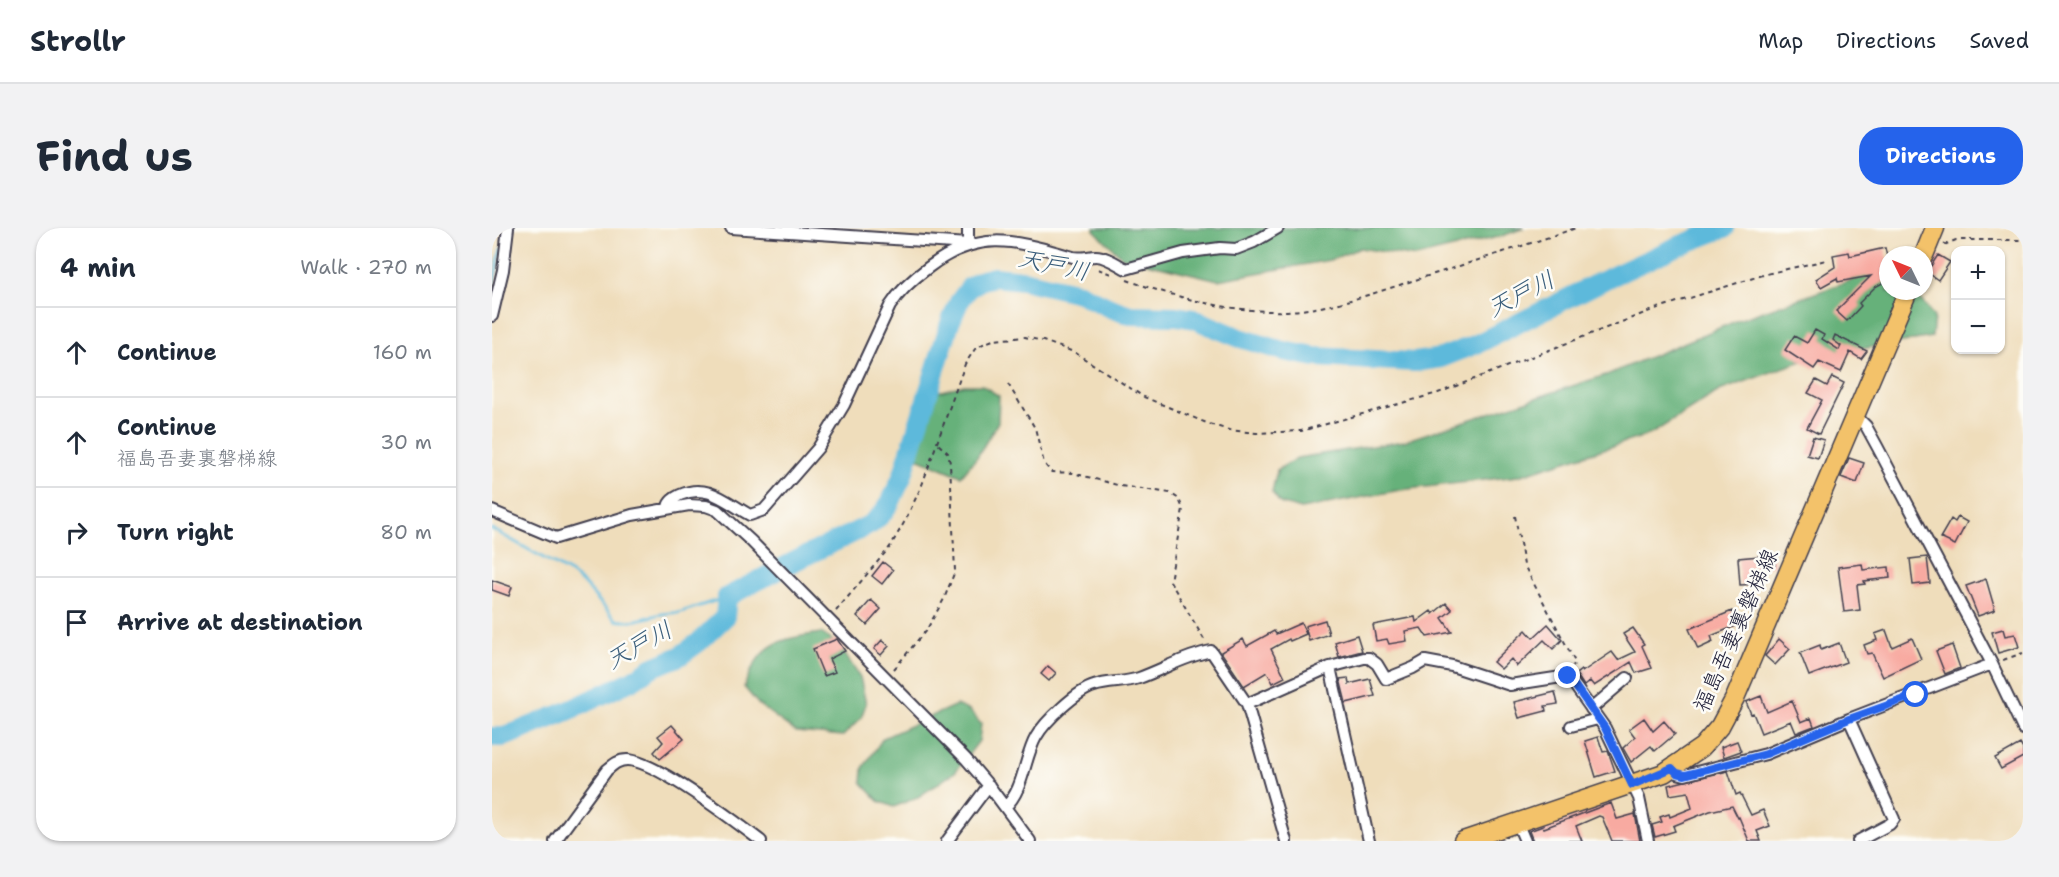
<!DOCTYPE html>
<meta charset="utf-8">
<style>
:root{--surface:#fff;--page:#f2f2f3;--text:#1f2937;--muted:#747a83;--line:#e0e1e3;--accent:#2563eb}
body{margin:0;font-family:"Shantell Sans","Klee One",sans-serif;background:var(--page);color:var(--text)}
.controls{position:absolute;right:18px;top:18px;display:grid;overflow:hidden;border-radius:12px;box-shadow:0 2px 4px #0004}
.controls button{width:54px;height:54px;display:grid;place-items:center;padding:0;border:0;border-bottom:2px solid var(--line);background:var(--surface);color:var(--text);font:30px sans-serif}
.compass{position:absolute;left:1387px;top:18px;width:54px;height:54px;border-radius:50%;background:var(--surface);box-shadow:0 2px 4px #0004;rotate:313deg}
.stop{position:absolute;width:18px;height:18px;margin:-14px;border:4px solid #2563eb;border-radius:50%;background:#fff}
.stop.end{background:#2563eb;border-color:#fff;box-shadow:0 2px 6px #0008}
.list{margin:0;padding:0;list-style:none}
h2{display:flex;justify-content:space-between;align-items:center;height:78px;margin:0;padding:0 24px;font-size:26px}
h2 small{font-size:20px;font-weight:400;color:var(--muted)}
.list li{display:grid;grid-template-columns:39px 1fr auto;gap:18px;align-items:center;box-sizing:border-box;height:90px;padding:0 24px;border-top:2px solid var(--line)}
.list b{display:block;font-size:22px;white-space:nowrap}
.list p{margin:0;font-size:20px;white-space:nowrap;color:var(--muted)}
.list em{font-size:20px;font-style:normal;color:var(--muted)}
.icon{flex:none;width:33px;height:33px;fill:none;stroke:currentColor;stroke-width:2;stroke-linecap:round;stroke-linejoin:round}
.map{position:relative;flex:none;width:1531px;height:613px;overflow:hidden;border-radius:24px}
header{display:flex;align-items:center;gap:36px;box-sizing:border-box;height:84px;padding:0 30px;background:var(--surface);border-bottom:2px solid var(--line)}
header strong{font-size:28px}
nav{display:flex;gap:33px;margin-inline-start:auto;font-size:21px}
.intro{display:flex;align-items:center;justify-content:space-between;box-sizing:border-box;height:144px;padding:0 36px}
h1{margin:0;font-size:42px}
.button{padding:15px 27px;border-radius:24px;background:var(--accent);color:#fff;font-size:21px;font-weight:700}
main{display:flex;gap:36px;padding:0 36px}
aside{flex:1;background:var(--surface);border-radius:24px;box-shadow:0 2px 4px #0004}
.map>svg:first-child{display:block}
.forest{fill:#66b17a;stroke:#446a5a;stroke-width:1.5}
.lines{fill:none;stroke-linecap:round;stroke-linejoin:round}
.stream{stroke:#5db9db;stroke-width:3}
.river{stroke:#5db9db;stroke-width:20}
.building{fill:#f8aaa1}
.minor-casing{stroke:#413e4e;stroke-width:14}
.primary-casing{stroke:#413e4e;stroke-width:21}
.path{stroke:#413e4e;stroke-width:2;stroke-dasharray:4.5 4.5;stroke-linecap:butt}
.minor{stroke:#fff;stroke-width:10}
.primary{stroke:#f3c26a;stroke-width:18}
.route{stroke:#2563eb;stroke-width:8}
.labels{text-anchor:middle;stroke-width:5;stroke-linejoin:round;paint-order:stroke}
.street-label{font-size:22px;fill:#22223b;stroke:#fdfcf7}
.water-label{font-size:24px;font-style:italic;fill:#3a5e7b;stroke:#fdfcf7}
</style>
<header>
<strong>Strollr</strong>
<nav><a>Map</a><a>Directions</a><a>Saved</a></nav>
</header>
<div class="intro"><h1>Find us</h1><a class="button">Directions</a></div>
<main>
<aside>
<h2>4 min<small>Walk · 270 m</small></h2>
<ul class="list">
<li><svg class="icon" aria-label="ahead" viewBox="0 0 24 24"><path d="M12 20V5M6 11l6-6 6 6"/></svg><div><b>Continue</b></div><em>160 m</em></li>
<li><svg class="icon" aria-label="ahead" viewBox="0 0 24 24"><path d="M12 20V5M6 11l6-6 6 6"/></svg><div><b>Continue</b><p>福島吾妻裏磐梯線</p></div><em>30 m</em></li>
<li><svg class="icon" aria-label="right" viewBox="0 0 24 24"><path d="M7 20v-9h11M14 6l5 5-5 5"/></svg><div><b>Turn right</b></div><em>80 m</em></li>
<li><svg class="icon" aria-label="arrive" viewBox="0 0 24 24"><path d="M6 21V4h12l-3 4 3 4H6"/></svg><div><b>Arrive at destination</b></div></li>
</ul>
</aside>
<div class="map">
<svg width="1531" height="613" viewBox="0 0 1531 613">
<rect width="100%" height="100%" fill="#fdfcf7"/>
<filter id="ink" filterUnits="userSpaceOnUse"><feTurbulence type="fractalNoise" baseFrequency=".0167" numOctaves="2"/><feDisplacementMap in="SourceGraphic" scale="12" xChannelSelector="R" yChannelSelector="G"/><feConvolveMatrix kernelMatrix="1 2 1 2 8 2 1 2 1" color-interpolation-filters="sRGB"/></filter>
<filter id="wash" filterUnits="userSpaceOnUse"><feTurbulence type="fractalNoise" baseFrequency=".008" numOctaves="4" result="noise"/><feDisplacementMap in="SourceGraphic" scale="24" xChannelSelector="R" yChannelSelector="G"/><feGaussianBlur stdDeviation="1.35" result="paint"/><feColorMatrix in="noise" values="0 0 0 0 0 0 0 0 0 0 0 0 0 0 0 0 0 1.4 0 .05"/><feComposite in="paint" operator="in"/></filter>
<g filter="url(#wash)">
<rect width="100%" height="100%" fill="#efddbb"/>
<path class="forest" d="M602 0H1032L1010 8 924 29 868 20 838 32 726 52 630 29 602 2Z
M1380 45 1396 50V63H1417L1429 72 1442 89 1440 109 1321 129 1227 163 1159 206 1026 248 908 262 809 281 788 275 780 264 785 242 805 230 912 213 1117 146 1249 91Z
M472 157H490L507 168 506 194 485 229 469 248 428 231 417 223V203L430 180 446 164Z
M329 405 347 417 368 449 374 476 369 490 351 508 304 504 267 477 252 459C268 414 285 412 329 405Z
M464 477 478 483 489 496 487 513 463 544 426 569 402 579 387 573 370 555 371 540 391 510Z"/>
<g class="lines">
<path class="stream" d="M0 61 9 21
M0 301 80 346 90 354 124 392C145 397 165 383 186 385L235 369"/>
<path class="river" d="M0 509H12L76 483 141 452 159 440 188 428 207 414 233 389 235 369 303 333 357 307 379 296 389 287 398 275 410 249 458 95 467 74 478 59 490 52 502 49 531 52 587 65 618 80 638 87 685 88 702 91 748 110 791 123 823 129 923 134 949 130 987 115 1108 54 1186 18 1233 0"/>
</g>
<g id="blocks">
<path class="building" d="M1393 20 1396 33V52L1383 59 1367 75 1369 78 1355 93 1344 83 1379 48 1346 54 1345 50 1329 59 1324 51 1343 39 1341 27 1357 24 1358 28Z
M1446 27 1458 34 1446 52 1435 44Z
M1323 102 1332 107 1330 111 1347 122 1349 118 1341 112 1343 107 1375 123 1369 131 1358 124 1349 144 1327 134 1322 141 1293 122 1302 108 1315 115Z
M1340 149 1352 155 1327 206 1315 200 1330 172 1316 165 1324 152 1335 158Z
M1321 209 1332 212 1326 230 1315 227Z
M1357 230 1372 235 1365 255 1349 249Z
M1466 289 1475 294 1463 317 1448 310 1459 291 1463 294Z
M1280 325 1283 337 1264 342 1265 356 1248 357 1246 330 1268 328Z
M1435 329 1438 355 1421 357 1418 331Z
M391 334 401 342 390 356 380 348Z
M1370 336 1371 342 1397 339 1398 350 1372 353 1373 356 1365 357 1368 382 1352 384 1346 339Z
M1494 351 1503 382 1486 388 1474 358Z
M0 352 20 359 17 368 0 362Z
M379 372 389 381 375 397 365 388Z
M954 375 960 382 950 390 960 404 935 409 929 400 913 403 915 413 897 416 895 411 884 413 881 397 923 389 924 394 939 383 941 386Z
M1240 383 1246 397 1219 408 1221 414 1206 421 1197 401Z
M833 392 837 406 817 413 813 398Z
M809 395 814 406 798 413 797 411 779 421 793 449 781 455 775 444 752 458 729 424 751 411 755 418 782 403 784 406Z
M1056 396 1070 412 1061 421 1052 412 1025 438 1019 431 1009 441 1001 434 1034 402 1041 410Z
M1141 400 1152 416 1150 418 1160 440 1144 445 1139 434 1102 458 1098 453 1092 458 1084 446 1089 442 1090 444 1120 424 1126 432 1143 424 1131 406Z
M1511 401 1513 408 1523 406 1527 419 1506 425 1500 404Z
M1394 402 1400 419 1420 410 1429 431 1391 449 1380 425 1375 426 1372 417 1385 412 1383 406Z
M865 407 870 423 847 429 843 414Z
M345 411 353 423 337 431 343 444 332 448 321 421Z
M1287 411 1298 421 1283 437 1273 428Z
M390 412 397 418 389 427 382 421Z
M1347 415 1354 434 1317 448 1308 425 1328 417 1329 422Z
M1460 417 1468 440 1453 446 1444 423Z
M556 438 564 445 557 453 549 446Z
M856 450 857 456 878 451 883 468 854 475 848 451Z
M1063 464 1066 476 1053 478 1054 483 1027 490 1022 474Z
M1269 468 1275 484 1300 473 1309 494 1319 490 1322 498 1304 505 1299 493 1269 505 1261 485 1259 486 1254 474Z
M1152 490 1161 503 1172 493 1183 506 1163 523 1159 518 1139 534 1131 520 1143 509 1137 501Z
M180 497 192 511 168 531 162 524 171 514 166 508Z
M1106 509 1111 524 1116 523 1123 543 1104 549 1093 513Z
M1245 513 1249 523 1232 529 1229 519Z
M1528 516 1531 521V529L1509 541 1503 530Z
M1236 543 1244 567 1248 565 1259 587 1271 582 1278 598 1265 603 1269 613H1257L1247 589 1246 590 1240 578 1218 583 1181 598 1183 603 1163 609 1160 597 1170 594 1168 589 1177 586 1178 589 1200 580 1196 564 1178 567 1176 557Z
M1119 575 1125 591 1143 586 1148 613H1120L1110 589 1107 588 1084 598 1090 613H1041L1037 603 1051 598 1052 600Z"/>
</g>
</g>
<g filter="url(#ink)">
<use href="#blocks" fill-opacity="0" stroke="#413e4e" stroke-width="1.5"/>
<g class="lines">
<defs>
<path id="minor" d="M239 0 476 16V0
M0 88 11 42 16 0
M1363 187 1374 198 1386 220 1500 436 1531 501
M176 279C177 273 182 270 188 267 216 254 235 275 258 287L272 282 326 220 352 177 398 78C408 62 422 50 437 39 489 0 524 13 581 29 590 31 596 28 604 28 613 28 625 36 634 41L691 25 728 20 744 21 762 14 786 0
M0 283 64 310 140 287 197 277 214 278 225 282 259 313 474 531 498 559 538 613
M838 439 877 613
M755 476 838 439 872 430H877L885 436 894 451 921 440 933 433 960 438 1018 457 1076 448 1113 500 1126 527 1147 570 1156 613
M1099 481 1135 450
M1357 491 1402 591 1398 596 1366 613
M1079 498 1106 491
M1180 540 1185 545 1193 547 1274 526 1357 491 1500 436
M513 579C532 562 532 530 544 509 553 493 585 463 602 458 617 453 633 455 647 450 672 441 693 428 719 423L755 476 794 613
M1025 594 1033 613
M63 613 115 542C121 537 126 532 135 532 163 532 244 594 269 613
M455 613 497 557"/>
<path id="primary" d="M1432 27 1443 0
M971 613 1172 545 1210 519 1228 498 1243 470 1416 63"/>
</defs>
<use href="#minor" class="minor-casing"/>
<use href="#primary" class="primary-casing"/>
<path class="path" d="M1452 17 1464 12H1531
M606 41 619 46
M635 52C686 70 741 85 795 83 839 81 882 65 923 52 977 35 1031 18 1084 0
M516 156 543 200 552 235 559 244 581 245 629 258 678 265 687 271 691 281 678 353 713 413
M1023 288 1032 337 1083 434 1081 438
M344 383 398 319 413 293 430 257 473 136 483 121 491 116 501 112 533 109 551 113 582 124 652 169 717 196 737 202 764 205 809 203 946 165 1163 81 1274 46 1334 32
M1511 432 1531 425
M402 441 435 401 452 371 463 343 458 235 456 225 445 215"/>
<use href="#minor" class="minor"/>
<use href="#primary" class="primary"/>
</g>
</g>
<g class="lines" filter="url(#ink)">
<path class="route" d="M1076 448 1113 500 1140 557 1180 540 1185 545 1193 547 1274 526 1357 491 1424 467"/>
</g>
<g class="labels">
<g class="street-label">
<text transform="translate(1243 402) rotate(-66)" y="8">福島吾妻裏磐梯線</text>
</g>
<g class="water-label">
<text transform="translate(562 37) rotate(12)" y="8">天戸川</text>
<text transform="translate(1029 66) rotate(-27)" y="8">天戸川</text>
<text transform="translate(147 417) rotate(-29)" y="8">天戸川</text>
</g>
</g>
</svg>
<div class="controls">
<button>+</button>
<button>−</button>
</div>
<svg class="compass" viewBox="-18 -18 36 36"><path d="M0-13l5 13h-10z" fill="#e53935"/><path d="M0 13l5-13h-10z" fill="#747a83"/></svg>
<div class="stop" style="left:1424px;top:467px"></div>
<div class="stop end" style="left:1076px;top:448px"></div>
</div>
</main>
